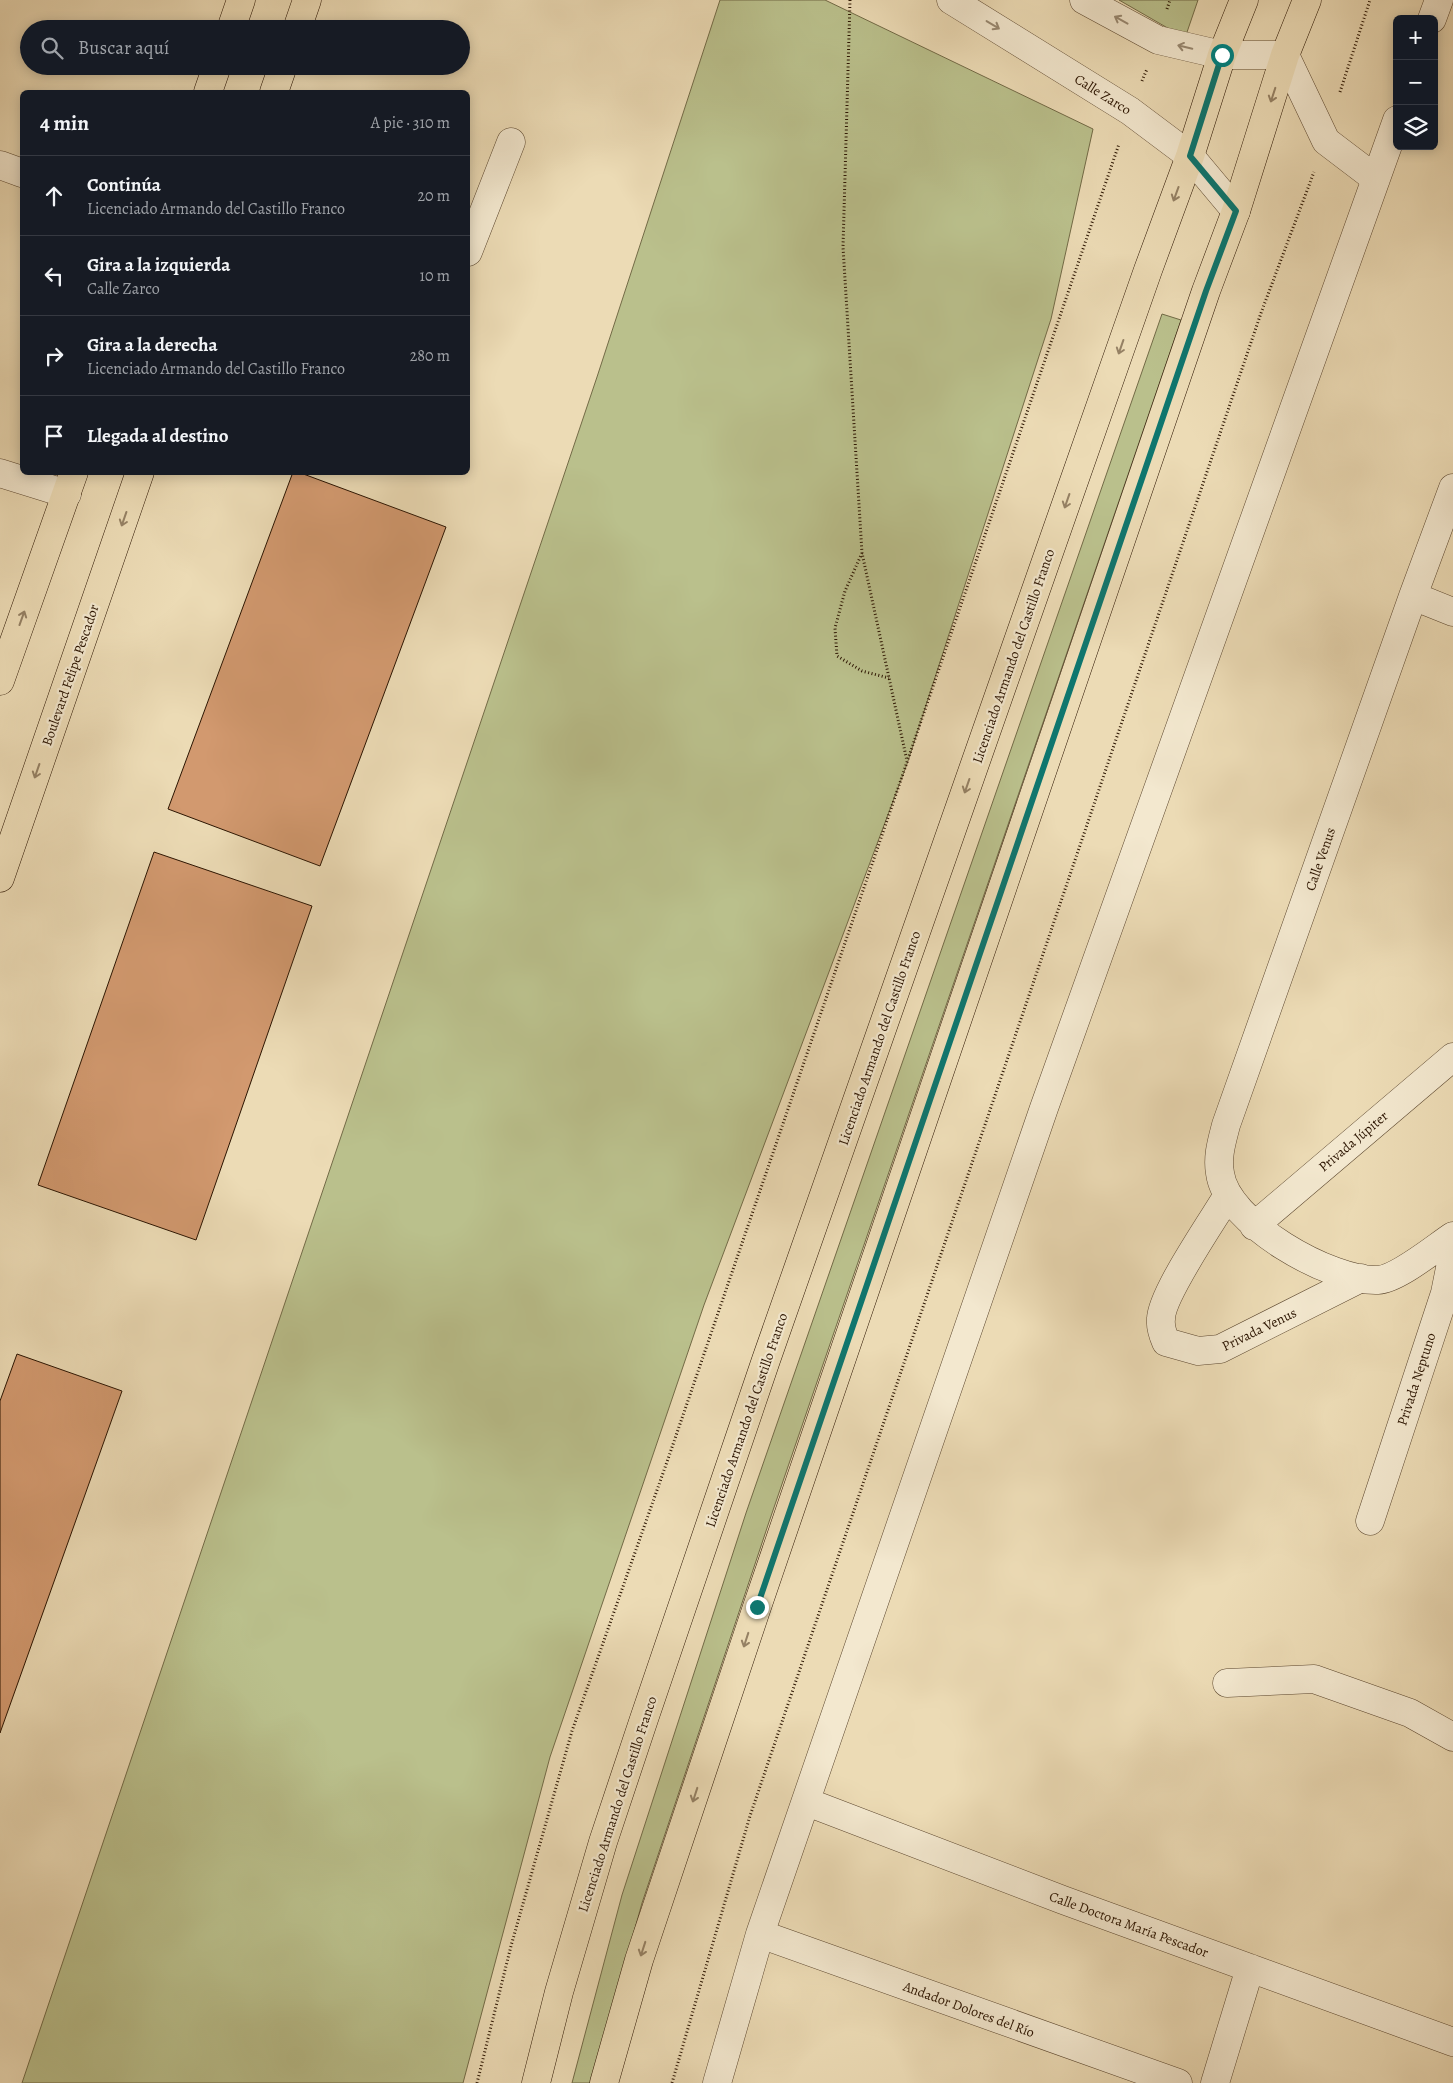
<!DOCTYPE html>
<html lang="es">
<meta charset="utf-8">
<style>
:root{--surface:#171b24;--page:#242831;--text:#f1f3f6;--muted:#9ea1a6;--line:#363941}
body{margin:0;font-family:Alegreya,serif;background:var(--page);color:var(--text)}
.controls{position:absolute;right:15px;top:15px;display:grid;overflow:hidden;border-radius:8px;box-shadow:0 2px 12px #0003}
.controls button{width:45px;height:45px;display:grid;place-items:center;padding:0;border:0;border-bottom:1px solid var(--line);background:var(--surface);color:var(--text);font:25px sans-serif}
.stop{position:absolute;width:15px;height:15px;margin:-11px;border:4px solid #0f766e;border-radius:50%;background:#fff}
.stop.end{background:#0f766e;border-color:#fff;box-shadow:0 1px 5px #0008}
.list{margin:0;padding:0;list-style:none}
h2{display:flex;justify-content:space-between;align-items:center;height:65px;margin:0;padding:0 20px;font-size:21px}
h2 small{font-size:16px;font-weight:400;color:var(--muted)}
.list li{display:grid;grid-template-columns:32px 1fr auto;gap:15px;align-items:center;box-sizing:border-box;height:80px;padding:0 20px;border-top:1px solid var(--line)}
.list b{display:block;font-size:19px;white-space:nowrap}
.list p{margin:0;font-size:16px;white-space:nowrap;color:var(--muted)}
.list em{font-size:16px;font-style:normal;color:var(--muted)}
.icon{flex:none;width:28px;height:28px;fill:none;stroke:currentColor;stroke-width:2;stroke-linecap:round;stroke-linejoin:round}
.map{position:relative;flex:none;width:1453px;height:2083px;overflow:hidden}
.search{position:absolute;background:var(--surface);box-shadow:0 2px 12px #0003;left:20px;top:20px;width:450px;height:55px;display:flex;align-items:center;gap:12px;box-sizing:border-box;padding:0 18px;border-radius:28px;color:var(--muted);font-size:19px}
.panel{position:absolute;background:var(--surface);box-shadow:0 2px 12px #0003;left:20px;top:90px;width:450px;height:385px;border-radius:8px}
.map>svg:first-child{display:block}
.green{fill:#bac08c;stroke:#726a46}
.building{fill:#d2996f;stroke:#2b1401}
.lines{fill:none;stroke-linecap:round;stroke-linejoin:round}
.minor-casing{stroke:#5b462e;stroke-width:29}
.major-casing{stroke:#2b1401;stroke-width:29}
.path{stroke:#2b1401;stroke-width:3;stroke-dasharray:1 2.5;stroke-linecap:butt}
.minor{stroke:#f3e8cf;stroke-width:28}
.major{stroke:#ecdbb5;stroke-width:28}
.oneway{stroke:#998972}
.oneway2{stroke:#958164}
.route{stroke:#0f766e;stroke-width:6}
.labels{text-anchor:middle;stroke-width:4.5;stroke-linejoin:round;paint-order:stroke}
.street-label{font-size:14px;fill:#2b1401;stroke:#f3e8cf}
</style>
<div class="map">
<svg width="1453" height="2083" viewBox="0 0 1453 2083">
<rect width="100%" height="100%" fill="#ecdbb5"/>
<filter id="stains"><feTurbulence type="fractalNoise" baseFrequency=".004" numOctaves="4"/><feColorMatrix values="0 0 0 0 .2 0 0 0 0 .09 0 0 0 0 .02 0 0 0 .5 -.17"/></filter>
<radialGradient id="worn" r=".72"><stop offset=".6" stop-color="#630" stop-opacity="0"/><stop offset="1" stop-color="#630" stop-opacity=".3"/></radialGradient>
<path class="green" d="M720 0H825L1093 129 1051 319 907 764 704 1305 550 1757 463 2083H22L597 377Z
M1119 0H1198L1185 38Z
M1162 314 1181 320 769 1522 642 1903 592 2083H572L622 1895 746 1513Z"/>
<path class="building" d="M293 472H298L446 527 320 866 168 809Z
M154 852 312 906 196 1240 38 1185Z
M17 1354 122 1391 0 1733V1401Z"/>
<g class="lines">
<defs>
<path id="minor" d="M951 0 1130 111 1190 156 1236 211
M1084 0 1158 40 1222 55H1285L1326 141 1376 179
M1432 19 1439 0
M0 165 22 173
M468 252 511 142
M0 473 67 494
M1453 488 1413 596 1226 1125C1222 1141 1217 1156 1220 1173 1226 1223 1331 1282 1378 1280 1398 1279 1436 1247 1453 1236
M1413 596 1453 612
M1228 1195C1213 1220 1161 1295 1161 1319 1160 1327 1163 1335 1166 1342L1198 1351 1220 1349 1361 1278
M1254 1226 1453 1057
M1370 1521 1445 1293 1451 1263 1453 1236
M1227 1683 1314 1679 1410 1713 1453 1737
M807 1802 1063 1900 1453 2042
M760 1934 1178 2083
M717 2083 760 1934 1044 1108 1397 120
M1215 2083 1250 1968"/>
<path id="major" d="M231 29 241 0
M297 29 307 0
M208 92 217 66
M274 92 283 66
M0 681 74 472
M0 878 140 472
M536 2083 559 1992 603 1842 644 1719 766 1360 1148 270 1190 156 1222 55 1244 0
M604 2083 639 1960 757 1607 1206 291 1236 211 1285 55 1307 0"/>
</defs>
<use href="#minor" class="minor-casing"/>
<use href="#major" class="major-casing"/>
<path class="path" d="M850 0 843 247 862 553 907 761
M1167 9 1170 0
M1142 81 1147 69
M1340 92 1370 0
M862 553 845 591 835 628 837 656 862 671 889 678
M477 2083 511 1946 572 1731 668 1459 1119 144
M672 2083 750 1816 1261 313 1314 172"/>
<use href="#minor" class="minor"/>
<use href="#major" class="major"/>
</g>
<defs><path id="oneway-shaft" d="M-6 0H5M1.5-3L5.5 0L1.5 3" fill="none" stroke-width="1.6" stroke-linecap="round" stroke-linejoin="round" transform="scale(1.25)"/></defs>
<g class="oneway">
<use href="#oneway-shaft" transform="translate(1121 20) rotate(-151)"/>
<use href="#oneway-shaft" transform="translate(993 25) rotate(31)"/>
<use href="#oneway-shaft" transform="translate(1185 47) rotate(-167)"/>
</g>
<g class="oneway2">
<use href="#oneway-shaft" transform="translate(1273 95) rotate(108)"/>
<use href="#oneway-shaft" transform="translate(1176 194) rotate(110)"/>
<use href="#oneway-shaft" transform="translate(1121 347) rotate(109)"/>
<use href="#oneway-shaft" transform="translate(1067 501) rotate(109)"/>
<use href="#oneway-shaft" transform="translate(124 519) rotate(109)"/>
<use href="#oneway-shaft" transform="translate(22 618) rotate(-70)"/>
<use href="#oneway-shaft" transform="translate(37 771) rotate(109)"/>
<use href="#oneway-shaft" transform="translate(967 786) rotate(109)"/>
<use href="#oneway-shaft" transform="translate(746 1640) rotate(108)"/>
<use href="#oneway-shaft" transform="translate(695 1795) rotate(108)"/>
<use href="#oneway-shaft" transform="translate(643 1949) rotate(108)"/>
</g>
<g class="lines">
<path class="route" d="M757 1607 1206 291 1236 211 1190 156 1222 55"/>
</g>
<g class="labels">
<g class="street-label">
<text transform="translate(1103 94) rotate(32)" y="5">Calle Zarco</text>
<text transform="translate(1013 656) rotate(-71)" y="5">Licenciado Armando del Castillo Franco</text>
<text transform="translate(70 675) rotate(-71)" y="5">Boulevard Felipe Pescador</text>
<text transform="translate(1320 859) rotate(-71)" y="5">Calle Venus</text>
<text transform="translate(879 1038) rotate(-71)" y="5">Licenciado Armando del Castillo Franco</text>
<text transform="translate(1353 1141) rotate(-40)" y="5">Privada Júpiter</text>
<text transform="translate(1259 1329) rotate(-26)" y="5">Privada Venus</text>
<text transform="translate(1416 1379) rotate(-72)" y="5">Privada Neptuno</text>
<text transform="translate(746 1420) rotate(-71)" y="5">Licenciado Armando del Castillo Franco</text>
<text transform="translate(617 1804) rotate(-72)" y="5">Licenciado Armando del Castillo Franco</text>
<text transform="translate(1129 1924) rotate(20)" y="5">Calle Doctora María Pescador</text>
<text transform="translate(969 2009) rotate(20)" y="5">Andador Dolores del Río</text>
</g>
</g>
<rect width="100%" height="100%" filter="url(#stains)"/>
<rect width="100%" height="100%" fill="url(#worn)"/>
</svg>
<div class="controls">
<button>+</button>
<button>−</button>
<button><svg class="icon" aria-label="layers" viewBox="0 0 24 24"><path d="M12 4l9 5-9 5-9-5zM3 14l9 5 9-5"/></svg></button>
</div>
<div class="stop" style="left:1222px;top:55px"></div>
<div class="stop end" style="left:757px;top:1607px"></div>
<div class="search"><svg class="icon" aria-label="search" viewBox="0 0 24 24"><circle cx="10" cy="10" r="6"/><path d="M15 15l6 6"/></svg>Buscar aquí</div>
<section class="panel">
<h2>4 min<small>A pie · 310 m</small></h2>
<ul class="list">
<li><svg class="icon" aria-label="ahead" viewBox="0 0 24 24"><path d="M12 20V5M6 11l6-6 6 6"/></svg><div><b>Continúa</b><p>Licenciado Armando del Castillo Franco</p></div><em>20 m</em></li>
<li><svg class="icon" aria-label="left" viewBox="0 0 24 24"><path d="M17 20v-9H6M10 6l-5 5 5 5"/></svg><div><b>Gira a la izquierda</b><p>Calle Zarco</p></div><em>10 m</em></li>
<li><svg class="icon" aria-label="right" viewBox="0 0 24 24"><path d="M7 20v-9h11M14 6l5 5-5 5"/></svg><div><b>Gira a la derecha</b><p>Licenciado Armando del Castillo Franco</p></div><em>280 m</em></li>
<li><svg class="icon" aria-label="arrive" viewBox="0 0 24 24"><path d="M6 21V4h12l-3 4 3 4H6"/></svg><div><b>Llegada al destino</b></div></li>
</ul>
</section>
</div>
